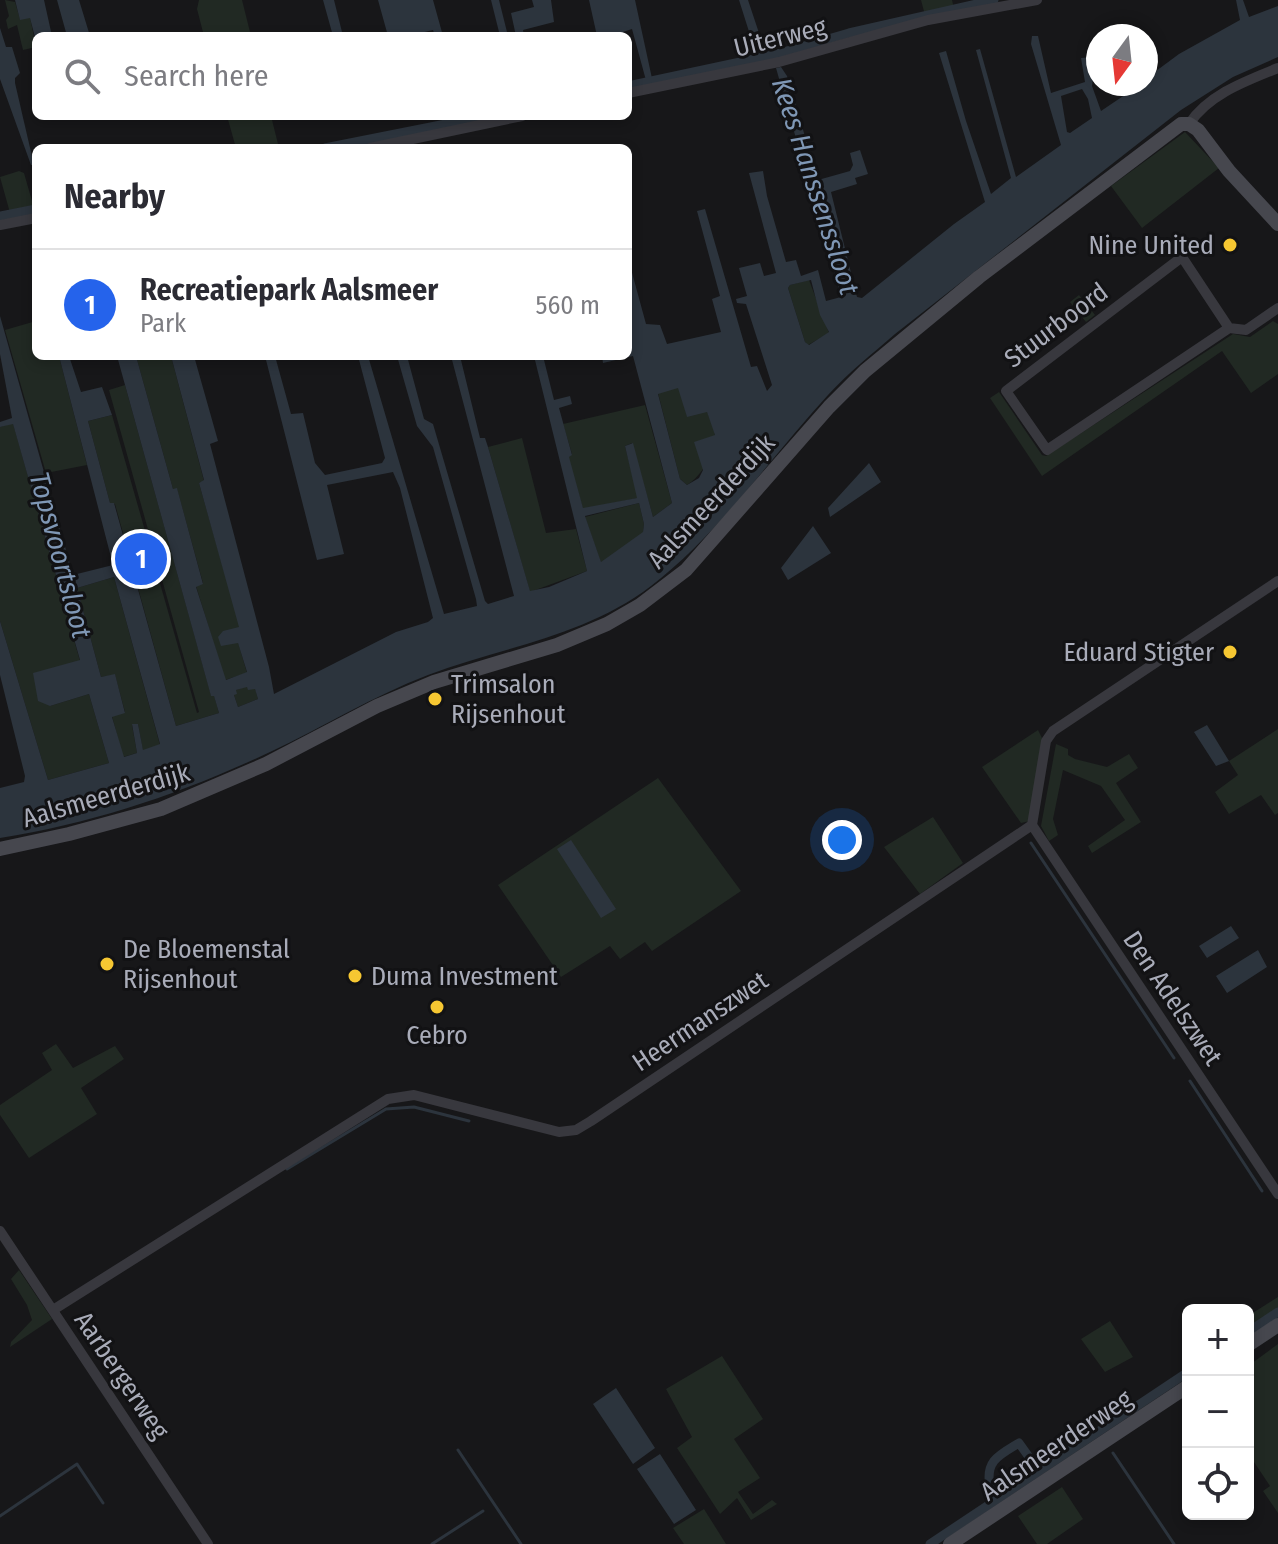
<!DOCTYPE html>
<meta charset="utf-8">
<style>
:root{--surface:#fff;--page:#f7f7f7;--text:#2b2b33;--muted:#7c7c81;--line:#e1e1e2;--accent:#2563eb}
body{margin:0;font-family:"Fira Sans Condensed",sans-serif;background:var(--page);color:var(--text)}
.controls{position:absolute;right:24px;bottom:24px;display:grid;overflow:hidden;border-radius:12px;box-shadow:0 4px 12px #0003}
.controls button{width:72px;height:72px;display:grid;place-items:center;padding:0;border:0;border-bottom:2px solid var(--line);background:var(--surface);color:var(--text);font:40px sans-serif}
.compass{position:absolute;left:1086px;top:24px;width:72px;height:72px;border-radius:50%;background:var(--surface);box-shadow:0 4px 12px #0003;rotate:195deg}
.you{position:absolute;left:842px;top:840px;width:28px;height:28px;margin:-20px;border:6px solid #fff;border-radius:50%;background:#1a73e8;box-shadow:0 0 0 12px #1a73e833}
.badge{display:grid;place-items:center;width:52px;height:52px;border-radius:50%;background:var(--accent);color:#fff;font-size:26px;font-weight:700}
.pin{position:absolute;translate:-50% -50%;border:4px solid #fff;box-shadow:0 2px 8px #0006}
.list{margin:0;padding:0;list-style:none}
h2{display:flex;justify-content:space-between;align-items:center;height:104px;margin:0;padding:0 32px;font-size:34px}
h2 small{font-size:26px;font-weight:400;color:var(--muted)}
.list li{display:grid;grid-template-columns:52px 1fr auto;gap:24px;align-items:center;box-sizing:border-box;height:112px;padding:0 32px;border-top:2px solid var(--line)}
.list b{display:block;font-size:30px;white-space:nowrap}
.list p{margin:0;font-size:26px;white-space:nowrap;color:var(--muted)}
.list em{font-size:26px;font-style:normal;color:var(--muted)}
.icon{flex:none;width:44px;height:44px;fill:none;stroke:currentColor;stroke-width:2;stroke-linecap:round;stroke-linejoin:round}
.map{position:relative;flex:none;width:1278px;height:1544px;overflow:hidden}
.search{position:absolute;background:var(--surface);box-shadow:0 4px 12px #0003;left:32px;top:32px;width:600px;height:88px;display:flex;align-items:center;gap:20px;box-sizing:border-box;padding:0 28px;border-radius:12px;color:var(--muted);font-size:30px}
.panel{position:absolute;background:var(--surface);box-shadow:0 4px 12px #0003;left:32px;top:144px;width:600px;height:216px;border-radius:12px}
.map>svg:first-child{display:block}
.green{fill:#212923}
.water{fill:#2c343d;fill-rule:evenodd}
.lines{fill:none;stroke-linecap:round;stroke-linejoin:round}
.stream{stroke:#2c343d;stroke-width:3}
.canal{stroke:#2c343d;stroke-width:9}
.street{stroke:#38383e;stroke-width:10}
.secondary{stroke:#46474e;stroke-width:14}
.poi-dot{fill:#f6c732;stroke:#121214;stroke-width:3}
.labels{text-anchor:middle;stroke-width:6;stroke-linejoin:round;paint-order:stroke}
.street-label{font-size:26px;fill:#a9acb9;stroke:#121214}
.poi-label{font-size:26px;fill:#a9acb9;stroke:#121214;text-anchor:start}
.water-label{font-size:28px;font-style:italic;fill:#7f97b5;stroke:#121214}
</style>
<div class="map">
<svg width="1278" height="1544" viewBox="0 0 1278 1544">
<rect width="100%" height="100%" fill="#171719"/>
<path class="green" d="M5 0 15 2 20 19 30 17 36 47 23 50 17 25 8 29 6 20 9 16Z
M199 0H242L251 36H204L197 9Z
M921 0H952L955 13 926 19Z
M227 116H271L279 148H236Z
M1185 132 1219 168 1142 228 1111 186Z
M19 171 24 173 36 215 12 220 0 177Z
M809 280 829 333 808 345 805 342 788 288 790 285Z
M1079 295 1095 315 1086 322 1070 302Z
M36 321V356H59L87 465 46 473 5 330Z
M1273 321 1278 324V374L1251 393 1222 351 1042 476 990 398 999 392 1042 455 1046 456 1233 334 1250 337Z
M667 344 687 416 707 411C709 418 715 429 715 436 715 453 701 477 687 485L680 479 658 393 677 387Z
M136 356H171L204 481 199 483 240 627 238 642 247 673 225 680 196 586 203 583 177 489H173Z
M125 385 211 695H214L219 713 176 726 115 504 110 503 88 421 112 415 197 713 199 712 109 390Z
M645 405 672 503 653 517 632 443 625 446 638 498 583 509 568 457 572 454 563 424Z
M13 423 80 661 50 706 89 694 109 763 48 780 0 621V427Z
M522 438 546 533 576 529 587 571 530 592 488 447Z
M639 503 644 524 643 533 601 563 585 517Z
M114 577 160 745 143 751 138 724 132 725 137 753 123 757 112 716 125 712 115 675 101 677 77 588Z
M247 686 255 688 258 699 238 707 234 695 236 690Z
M1278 729V813L1275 815 1261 795 1229 814 1215 792 1238 775 1229 761Z
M1038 730 1042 738 1030 821 1021 823 982 767Z
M1056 744 1068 749V755L1075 759 1107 767 1129 754 1138 768 1116 783 1141 822 1092 853 1088 846 1125 820 1101 786 1063 770 1053 819 1058 835 1049 841 1041 826Z
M658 778 741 891 652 951 645 942 620 959 610 946 561 977 498 885Z
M933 817 963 863 920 894 884 847Z
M56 1044 73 1068 115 1046 124 1059 81 1088 97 1114 29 1158 0 1115V1105L52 1070 42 1053Z
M19 1270 52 1319 10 1347 11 1342 32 1320 27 1305 11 1279Z
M1278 1297V1308L1248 1328V1316Z
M1110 1321 1133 1357 1105 1372 1081 1339Z
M1278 1344V1513L1263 1491 1270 1486 1248 1453V1366Z
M722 1356 763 1419 734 1439 760 1478 738 1492 753 1514 772 1500 777 1504 751 1520 737 1498 720 1514 677 1448 692 1437 666 1389Z
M1062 1487 1083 1519 1047 1544H1037L1018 1516Z
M704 1509 726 1544H684L673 1528Z"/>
<path class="water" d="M15 0H44L52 36H36V41L30 18 20 20Z
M57 0H79L90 36H67Z
M323 0H334L343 36H333Z
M378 0H433L443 36H435L433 30 408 36H388Z
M491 0H499L508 36H500Z
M532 0H551L554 22 523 30 524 36H516L511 13 534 7Z
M589 0H635L653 83 647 84 632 29 611 36H597Z
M739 0H748L763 45 777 56 775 57 758 60Z
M1236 0H1243L1249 17 1278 6V57L1233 77 1181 110 895 334C872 354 848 373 828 395 769 459 720 533 651 586 586 636 503 647 428 675 373 696 323 727 270 752 183 793 95 823 0 838V788L24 782 25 776 0 675V621L48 780 109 763 89 694 50 706 38 701 33 673 80 660 13 424 0 427V422L12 418 0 354V316L73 575 113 565 59 356H69L81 392 102 387 112 415 88 421 110 503H114L176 726 219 713 214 696H211L117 356H136L173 489 177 488 203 584 196 587 226 680 247 672 238 643 221 646 218 637 223 631 239 627 199 483 204 480 171 356H194L218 441 210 444 269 667 274 694 396 632 428 622 433 618 400 488 393 472 327 485 344 554 317 560 265 356H275L291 414 303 413 315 463 325 475 382 463 385 458 358 356H368L444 614 477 606 476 599 433 447 417 426 397 356H407L424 419 433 424 485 601 488 604 514 596 451 356H460L480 438H485L488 447 530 591 549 587 587 571 534 356H543L554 400 570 396 572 404 559 408 572 455 569 457 583 508 637 498 625 446 633 443 653 517 672 503 633 356 603 363 602 356H628V270L631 269 646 324 660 325 667 344 721 332 712 299 720 296 697 211 705 209 751 367 757 366 767 391 772 385 746 304 737 303 736 299 747 296 739 268 760 263 764 276 776 273 749 173 763 171 767 196 786 262 796 260 801 276 818 270 826 301 841 297 776 68 781 67 787 76 818 180 850 171 853 165 850 153 860 150 868 174 855 178 857 184 831 192 857 297 862 298 954 224 985 202 939 53 946 51 966 121 991 194 1011 178 976 50 980 49 1016 177 1061 145 1031 44 1032 36H1038L1051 93 1085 82 1081 58 1093 57 1098 78 1093 79 1092 86 1101 111 1141 84H1146V73L1152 74 1179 54 1240 20ZM1082 89 1088 99 1092 118 1070 133 1067 132 1061 96ZM811 280 820 315 829 332 809 345 805 342 788 288 790 285ZM678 388 687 417 707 412 715 435 694 442 703 470 699 478 687 485 680 479 658 394ZM639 503 644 524 643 532 601 562 585 516ZM114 577 160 744 143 750 138 724H132L137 753 124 757 112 717 125 713 115 674 101 677 77 588ZM247 687 248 690 255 689 258 699 238 707 234 695 237 694 236 690Z
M0 28 6 47H12L20 73 15 78V83L34 165H31L0 79Z
M869 463 881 482 830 517 828 508Z
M813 526 831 553 788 580 781 568Z
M1207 725 1229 761 1216 766 1194 732Z
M571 840 616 909 601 918 557 849Z
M1231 926 1239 938 1207 958 1199 946Z
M1258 950 1267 967 1227 993 1216 976Z
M616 1388 655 1448 633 1464 593 1404Z
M660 1454 696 1510 674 1524 637 1469Z"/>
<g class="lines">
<path class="stream" d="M1031 843 1174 1058
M1190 1081 1262 1191
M287 1169 386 1109 414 1107 469 1121
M458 1450 521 1544
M1113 1453 1174 1544
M0 1516 77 1464 103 1503
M432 1544 483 1511"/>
<path class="canal" d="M628 86 773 55 849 33 994 0
M325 148 486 116
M0 216 36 209
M1248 1332 1278 1312
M990 1486C985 1461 999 1455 1019 1443L1034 1464
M930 1544 1188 1372"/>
<path class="street" d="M628 93 779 62 928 20 1037 0
M1189 124C1209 94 1246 81 1278 68
M370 148 522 116
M0 225 36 218
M1229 328 1182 257 1006 391 1047 450 1229 328 1246 330 1278 308
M1032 825 1278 1194
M0 1231 208 1544
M53 1310 388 1099 414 1095 559 1132 576 1130 591 1121 1032 825 1046 741 1053 731 1278 581"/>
<path class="secondary" d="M0 849 69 834 161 809 266 764 377 706 434 682 557 645 607 624 640 605 686 570 829 407 865 371 979 277 1181 124H1189L1198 130 1229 171 1278 224
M1248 1345 1278 1325
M950 1544 1188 1386"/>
</g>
<g class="poi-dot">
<circle cx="1230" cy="245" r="8"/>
<circle cx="1230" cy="652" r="8"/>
<circle cx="435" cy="699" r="8"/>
<circle cx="107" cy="964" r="8"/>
<circle cx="355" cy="976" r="8"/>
<circle cx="437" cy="1007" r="8"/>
</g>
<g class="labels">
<g class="street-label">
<text transform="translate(780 37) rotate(-14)" y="9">Uiterweg</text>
<text transform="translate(1056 325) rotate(-37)" y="9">Stuurboord</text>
<text transform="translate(711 501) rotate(-47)" y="9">Aalsmeerderdijk</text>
<text transform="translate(106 795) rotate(-16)" y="9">Aalsmeerderdijk</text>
<text transform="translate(1173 998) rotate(56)" y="9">Den Adelszwet</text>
<text transform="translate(700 1021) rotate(-34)" y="9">Heermanszwet</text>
<text transform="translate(122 1375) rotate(56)" y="9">Aarbergerweg</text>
<text transform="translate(1056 1445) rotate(-34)" y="9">Aalsmeerderweg</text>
</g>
<g class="poi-label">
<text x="1214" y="254" text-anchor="end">Nine United</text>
<text x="1214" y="661" text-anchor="end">Eduard Stigter</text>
<text x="451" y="693">Trimsalon<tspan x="451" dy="30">Rijsenhout</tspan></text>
<text x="123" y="958">De Bloemenstal<tspan x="123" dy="30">Rijsenhout</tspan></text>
<text x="371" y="985">Duma Investment</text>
<text x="437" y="1044" text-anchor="middle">Cebro</text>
</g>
<g class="water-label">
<text transform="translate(816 186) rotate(72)" y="10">Kees Hanssenssloot</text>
<text transform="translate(61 555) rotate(75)" y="10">Topsvoortsloot</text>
</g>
</g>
</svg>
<div class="controls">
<button>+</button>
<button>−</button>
<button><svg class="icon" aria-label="locate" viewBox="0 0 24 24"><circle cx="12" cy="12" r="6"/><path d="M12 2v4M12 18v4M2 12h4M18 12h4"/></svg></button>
</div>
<svg class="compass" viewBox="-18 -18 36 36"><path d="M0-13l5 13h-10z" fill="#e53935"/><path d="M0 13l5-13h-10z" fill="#7c7c81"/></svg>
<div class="you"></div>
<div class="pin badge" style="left:141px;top:559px">1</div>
<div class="search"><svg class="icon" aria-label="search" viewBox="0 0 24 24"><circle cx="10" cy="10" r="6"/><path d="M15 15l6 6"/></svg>Search here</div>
<section class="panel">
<h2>Nearby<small></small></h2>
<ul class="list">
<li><span class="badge">1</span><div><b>Recreatiepark Aalsmeer</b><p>Park</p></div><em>560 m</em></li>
</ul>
</section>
</div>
